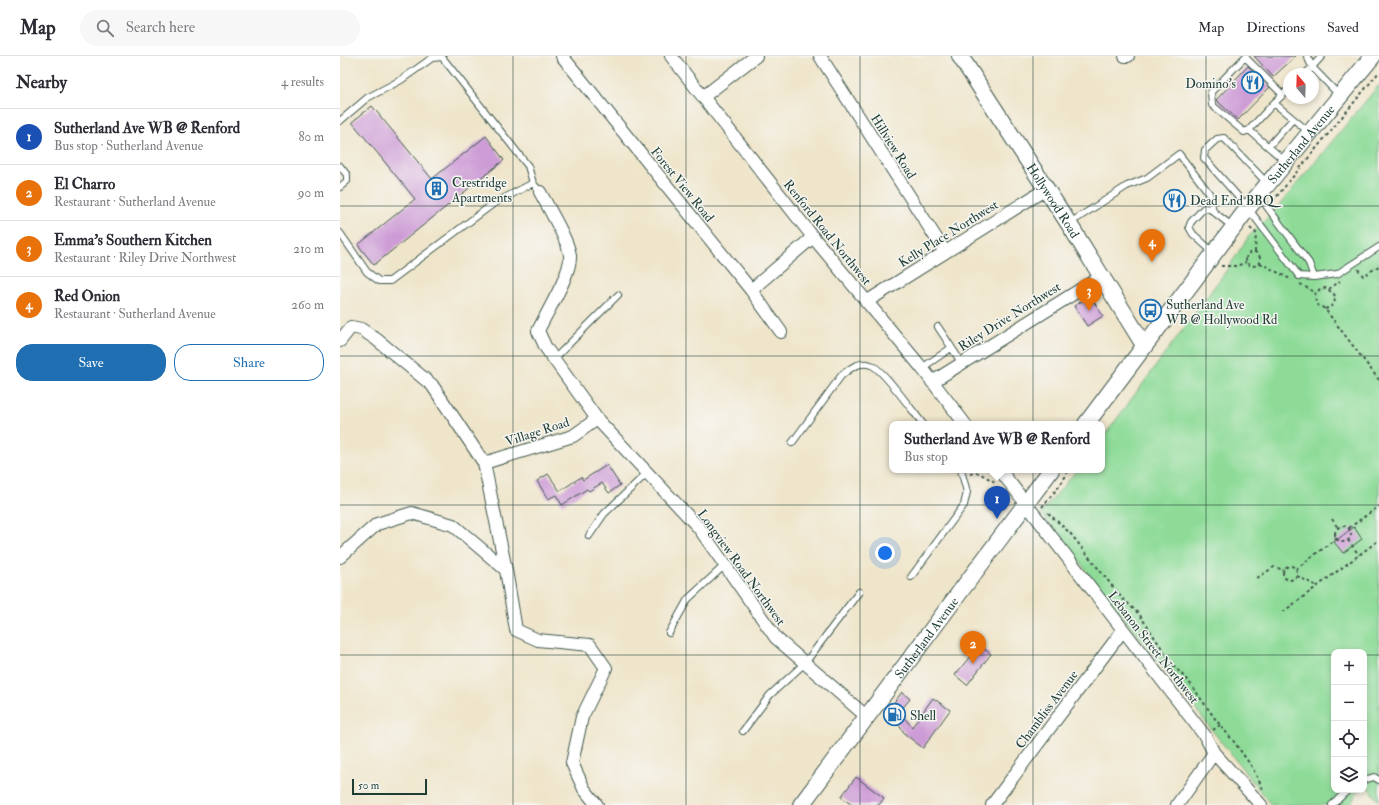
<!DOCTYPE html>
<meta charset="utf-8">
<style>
:root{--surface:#fff;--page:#f7f7f7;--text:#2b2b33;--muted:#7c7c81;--line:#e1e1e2;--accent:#1f6fb2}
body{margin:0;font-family:"IM FELL Double Pica",serif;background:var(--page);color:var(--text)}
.controls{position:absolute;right:12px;bottom:12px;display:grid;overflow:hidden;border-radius:8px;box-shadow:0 2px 6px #0003}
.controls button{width:36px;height:36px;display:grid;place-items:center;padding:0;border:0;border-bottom:1px solid var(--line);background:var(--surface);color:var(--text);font:20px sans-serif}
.compass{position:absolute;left:943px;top:12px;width:36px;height:36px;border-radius:50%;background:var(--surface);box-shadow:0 2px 6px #0003;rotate:341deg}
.scale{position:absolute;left:12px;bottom:10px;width:75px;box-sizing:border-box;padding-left:4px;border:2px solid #1f3d34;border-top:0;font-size:11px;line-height:14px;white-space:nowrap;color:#1f3d34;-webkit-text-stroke:3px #f6f6f2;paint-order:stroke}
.you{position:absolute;left:545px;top:497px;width:14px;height:14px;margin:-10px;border:3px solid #fff;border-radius:50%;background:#1a73e8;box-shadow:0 0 0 6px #1a73e833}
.badge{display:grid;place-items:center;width:26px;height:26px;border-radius:50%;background:var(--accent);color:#fff;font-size:13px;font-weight:700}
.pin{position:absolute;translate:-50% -33px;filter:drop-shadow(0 1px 2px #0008)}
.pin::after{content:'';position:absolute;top:21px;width:14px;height:12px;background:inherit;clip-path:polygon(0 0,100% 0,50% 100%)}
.popup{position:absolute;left:549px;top:365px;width:216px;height:52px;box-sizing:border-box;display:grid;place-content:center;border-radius:8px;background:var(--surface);filter:drop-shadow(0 1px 3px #0005);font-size:13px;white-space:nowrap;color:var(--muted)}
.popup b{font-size:15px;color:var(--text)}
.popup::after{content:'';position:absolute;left:50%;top:100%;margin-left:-8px;border:8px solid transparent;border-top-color:var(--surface)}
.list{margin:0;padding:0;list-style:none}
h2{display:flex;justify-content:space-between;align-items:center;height:52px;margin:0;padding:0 16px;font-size:17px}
h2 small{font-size:13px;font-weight:400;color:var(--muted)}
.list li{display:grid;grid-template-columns:26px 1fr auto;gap:12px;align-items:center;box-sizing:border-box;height:56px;padding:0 16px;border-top:1px solid var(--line)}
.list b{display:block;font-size:15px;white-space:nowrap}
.list p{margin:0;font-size:13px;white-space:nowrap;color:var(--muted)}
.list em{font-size:13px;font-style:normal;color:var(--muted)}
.actions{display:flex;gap:8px;padding:12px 16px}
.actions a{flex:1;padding:9px 0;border:1px solid var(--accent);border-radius:16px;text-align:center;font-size:14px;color:var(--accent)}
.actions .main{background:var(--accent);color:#fff}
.icon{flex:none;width:22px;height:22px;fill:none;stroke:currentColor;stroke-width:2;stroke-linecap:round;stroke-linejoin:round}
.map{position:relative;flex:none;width:1039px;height:749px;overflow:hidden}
header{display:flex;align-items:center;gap:24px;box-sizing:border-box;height:56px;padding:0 20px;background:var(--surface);border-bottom:1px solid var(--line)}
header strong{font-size:19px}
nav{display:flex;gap:22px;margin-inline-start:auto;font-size:14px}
.search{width:280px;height:36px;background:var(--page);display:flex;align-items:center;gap:10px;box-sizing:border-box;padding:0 14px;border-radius:22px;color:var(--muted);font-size:15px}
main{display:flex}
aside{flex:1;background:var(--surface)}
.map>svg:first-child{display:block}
.green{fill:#8edb98;stroke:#568c66}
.building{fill:#cd9cd6}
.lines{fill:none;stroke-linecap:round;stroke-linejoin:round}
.lane-casing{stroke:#3e564a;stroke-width:8}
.street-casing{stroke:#3e564a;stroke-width:14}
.secondary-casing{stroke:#3e564a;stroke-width:18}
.path{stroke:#3e564a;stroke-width:2;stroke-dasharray:3 3;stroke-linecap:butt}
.lane{stroke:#fff;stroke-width:6}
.street{stroke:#fff;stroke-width:12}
.secondary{stroke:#fff;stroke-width:16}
.grid{fill:none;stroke:#1f3d34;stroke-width:1;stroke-opacity:0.55}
.labels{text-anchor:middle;stroke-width:3;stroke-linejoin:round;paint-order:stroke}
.poi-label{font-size:13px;fill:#1f3d34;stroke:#f6f6f2;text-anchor:start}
.street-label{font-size:13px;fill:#1f3d34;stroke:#f6f6f2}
</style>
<header>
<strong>Map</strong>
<div class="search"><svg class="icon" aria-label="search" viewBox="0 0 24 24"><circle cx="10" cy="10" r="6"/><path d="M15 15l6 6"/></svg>Search here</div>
<nav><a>Map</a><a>Directions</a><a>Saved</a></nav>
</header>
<main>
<aside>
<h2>Nearby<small>4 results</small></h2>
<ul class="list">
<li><span class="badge" style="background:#1a4fb4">1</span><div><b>Sutherland Ave WB @ Renford</b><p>Bus stop · Sutherland Avenue</p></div><em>80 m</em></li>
<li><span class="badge" style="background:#e8710a">2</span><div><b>El Charro</b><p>Restaurant · Sutherland Avenue</p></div><em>90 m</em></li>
<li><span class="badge" style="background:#e8710a">3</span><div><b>Emma's Southern Kitchen</b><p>Restaurant · Riley Drive Northwest</p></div><em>210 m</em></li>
<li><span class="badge" style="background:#e8710a">4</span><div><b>Red Onion</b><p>Restaurant · Sutherland Avenue</p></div><em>260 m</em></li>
</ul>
<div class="actions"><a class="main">Save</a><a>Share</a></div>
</aside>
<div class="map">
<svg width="1039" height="749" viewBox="0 0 1039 749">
<rect width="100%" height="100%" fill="#f6f6f2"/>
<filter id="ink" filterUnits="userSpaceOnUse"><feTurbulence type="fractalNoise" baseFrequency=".025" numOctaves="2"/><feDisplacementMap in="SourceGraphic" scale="8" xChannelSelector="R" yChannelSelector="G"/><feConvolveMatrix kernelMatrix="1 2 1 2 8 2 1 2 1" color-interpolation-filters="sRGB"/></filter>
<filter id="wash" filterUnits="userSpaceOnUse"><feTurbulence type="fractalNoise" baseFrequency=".012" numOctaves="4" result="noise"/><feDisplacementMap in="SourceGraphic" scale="16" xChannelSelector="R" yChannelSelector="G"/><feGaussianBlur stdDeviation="0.9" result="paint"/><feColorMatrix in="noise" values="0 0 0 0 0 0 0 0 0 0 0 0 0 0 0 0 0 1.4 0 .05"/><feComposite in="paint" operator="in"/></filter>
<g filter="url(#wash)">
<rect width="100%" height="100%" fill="#efe5ca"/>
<path class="green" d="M1039 29V745L1028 731 1024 732V596H994V734H1019L1010 749H931L701 457 737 414H762V383L886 215 909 180 936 153Z"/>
<g id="blocks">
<path class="building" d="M914 0H956L933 21Z
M908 10 930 31 898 64 876 44Z
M32 50 92 123 146 80 164 104 34 209 18 189 75 143 12 66Z
M750 240 763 260 747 270 734 250Z
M267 409 280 429 269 437 262 427 249 435 247 433 222 449 216 439 208 443 197 425 208 418 220 435 241 421 243 424Z
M1014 471 1022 483 1003 497 994 486Z
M639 589 651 598 627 629 615 619 632 598 628 595 632 591 635 594Z
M562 636 570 643 561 654 563 660 572 671 593 642 610 654 583 692 566 679 555 664 546 657Z
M516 721 544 742 539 749H512L501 741Z"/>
</g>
</g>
<g filter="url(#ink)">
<use href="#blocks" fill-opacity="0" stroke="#3e564a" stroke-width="1"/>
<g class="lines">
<defs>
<path id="lane" d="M906 0 871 36 872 49 904 76 909 74
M967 0 972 11 982 0
M905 1 943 39
M965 18 972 11 999 39
M934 47 949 33
M0 65 27 42 61 24 92 2 102 1 188 110 193 127 200 136
M929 90 953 63
M946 106 909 74 934 47 969 76
M0 110 7 119V125L0 131
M927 127 884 82 877 83 865 94 864 102 908 152 959 220 974 221
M919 140 969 207 974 221 997 218 1039 191
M730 167 787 130 807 122 839 98 869 137 873 155
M0 177 27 216 39 225H50L153 148 193 127
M874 197 853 178 849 171 851 166 864 152 870 153 893 171
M598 271 621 306
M214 303 278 239
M582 312 611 292
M452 387 501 320C510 312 519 305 531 309 542 312 574 357 583 368
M249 480 264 458 307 417
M571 521 624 449 627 436 621 414
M329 577 348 543 385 509
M403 675 430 639 465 607 519 536
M1024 724 1034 721 1039 724
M992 749 1008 734"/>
<path id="street" d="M222 0 411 234 441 276
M331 0 473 181 582 312 625 368
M480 0 605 196
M785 0H788
M363 41 416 0
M200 136C208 151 228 184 230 199 232 217 206 257 198 275L206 292 257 363 359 472 436 582 526 660
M411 234 473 181
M526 246 706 133
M0 285 11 271 21 273 36 283 92 329 144 407 166 514 176 574 198 584 250 589 266 612 242 661 232 707 244 733 257 749
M592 326 762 220
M144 407 233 380 257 363
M660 414 865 680 874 697 921 749
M0 501 37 468 72 457 113 469 166 514
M652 749 783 574
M837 749 874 697"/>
<g id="secondary">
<path id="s1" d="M620 0 729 168 804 289"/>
<path id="s2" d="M746 368 908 152 1033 0"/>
<path id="s3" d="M461 749 711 414"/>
</g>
</defs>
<use href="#lane" class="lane-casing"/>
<use href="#street" class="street-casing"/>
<use href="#secondary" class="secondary-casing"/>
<path class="path" d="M933 145 1039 16
M910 172 916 177 915 196
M906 203a7 7 0 1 1 14 0a7 7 0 1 1-14 0Z
M920 207 952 224
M881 210H897L906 206
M1018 213 1023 220 1039 210
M960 228 976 237
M989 233 1000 225
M985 253C993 251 997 245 994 238L986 232 980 233 975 238 976 248 985 253 1039 324
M630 418 639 417 655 426
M702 451 721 428 729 414
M708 457 730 477 781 541 799 558 833 609 849 626 876 664 895 687 912 711 924 735
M992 463 998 472
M995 478a8 8 0 1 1 16 0a8 8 0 1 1-16 0Z
M1009 472 1039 450
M1008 484 1019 499
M943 517a7 7 0 1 1 14 0a7 7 0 1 1-14 0Z
M956 513 997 482
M957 520 977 530
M917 522 934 511 944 514
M943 556 1039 484
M873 674 880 669"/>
<use href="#lane" class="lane"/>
<use href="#street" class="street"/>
<use href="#secondary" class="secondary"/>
</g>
</g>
<path class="grid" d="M173 0V749M346 0V749M520 0V749M693 0V749M866 0V749M0 150H1039M0 300H1039M0 449H1039M0 599H994M1024 599H1039"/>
<defs>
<symbol id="restaurant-ring" viewBox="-11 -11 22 22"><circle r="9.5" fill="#f6f6f2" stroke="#1f6fb2" stroke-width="1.5"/><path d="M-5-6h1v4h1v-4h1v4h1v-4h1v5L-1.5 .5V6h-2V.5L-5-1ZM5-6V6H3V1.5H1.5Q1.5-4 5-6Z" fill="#1f6fb2"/></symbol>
<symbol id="building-ring" viewBox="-11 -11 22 22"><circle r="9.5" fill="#f6f6f2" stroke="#1f6fb2" stroke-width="1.5"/><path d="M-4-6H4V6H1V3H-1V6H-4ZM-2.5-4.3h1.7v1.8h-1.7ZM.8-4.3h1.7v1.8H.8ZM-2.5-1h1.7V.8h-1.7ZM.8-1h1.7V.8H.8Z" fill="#1f6fb2"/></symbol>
<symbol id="bus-ring" viewBox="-11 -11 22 22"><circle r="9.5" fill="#f6f6f2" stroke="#1f6fb2" stroke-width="1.5"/><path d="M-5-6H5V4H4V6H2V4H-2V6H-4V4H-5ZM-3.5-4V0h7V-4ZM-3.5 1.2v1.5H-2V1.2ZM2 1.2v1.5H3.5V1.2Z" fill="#1f6fb2"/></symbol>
<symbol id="fuel-ring" viewBox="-11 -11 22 22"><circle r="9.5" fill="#f6f6f2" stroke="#1f6fb2" stroke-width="1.5"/><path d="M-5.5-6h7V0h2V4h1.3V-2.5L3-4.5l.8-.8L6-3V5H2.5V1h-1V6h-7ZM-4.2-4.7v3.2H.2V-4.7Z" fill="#1f6fb2"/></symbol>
</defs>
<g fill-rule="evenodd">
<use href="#restaurant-ring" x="900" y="14" width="25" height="25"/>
<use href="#building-ring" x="84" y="120" width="25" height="25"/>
<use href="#restaurant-ring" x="822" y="132" width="25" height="25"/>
<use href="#bus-ring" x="798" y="242" width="25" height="25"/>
<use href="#fuel-ring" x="542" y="646" width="25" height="25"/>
</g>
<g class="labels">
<g class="poi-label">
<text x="896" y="32" text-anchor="end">Domino's</text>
<text x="112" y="131">Crestridge<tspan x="112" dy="15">Apartments</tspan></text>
<text x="850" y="149">Dead End BBQ</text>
<text x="826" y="253">Sutherland Ave<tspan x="826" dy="15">WB @ Hollywood Rd</tspan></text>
<text x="570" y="664">Shell</text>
</g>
<g class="street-label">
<text dy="5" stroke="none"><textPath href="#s2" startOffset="353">Sutherland Avenue</textPath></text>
<text transform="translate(554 90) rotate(58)" y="5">Hillview Road</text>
<text transform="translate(343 128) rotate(51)" y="5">Forest View Road</text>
<text dy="5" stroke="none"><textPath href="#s1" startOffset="172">Hollywood Road</textPath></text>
<text transform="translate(488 176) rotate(51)" y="5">Renford Road Northwest</text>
<text transform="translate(608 177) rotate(-32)" y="5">Kelly Place Northwest</text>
<text transform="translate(669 260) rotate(-32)" y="5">Riley Drive Northwest</text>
<text transform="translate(197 375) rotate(-18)" y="5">Village Road</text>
<text transform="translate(402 511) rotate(54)" y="5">Longview Road Northwest</text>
<text dy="5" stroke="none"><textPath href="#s3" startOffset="209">Sutherland Avenue</textPath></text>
<text transform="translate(814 591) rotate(52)" y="5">Lebanon Street Northwest</text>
<text transform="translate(706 653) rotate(-53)" y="5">Chambliss Avenue</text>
</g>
</g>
</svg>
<div class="controls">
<button>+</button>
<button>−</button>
<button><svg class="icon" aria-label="locate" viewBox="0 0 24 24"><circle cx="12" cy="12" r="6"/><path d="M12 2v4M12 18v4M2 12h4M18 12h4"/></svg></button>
<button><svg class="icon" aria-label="layers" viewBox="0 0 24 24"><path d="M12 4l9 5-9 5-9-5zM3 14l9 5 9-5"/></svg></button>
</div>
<svg class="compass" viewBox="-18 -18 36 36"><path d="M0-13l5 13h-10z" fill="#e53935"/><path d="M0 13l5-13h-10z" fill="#7c7c81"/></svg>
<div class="scale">50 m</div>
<div class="you"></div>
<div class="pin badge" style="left:657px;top:463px;background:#1a4fb4">1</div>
<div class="popup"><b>Sutherland Ave WB @ Renford</b>Bus stop</div>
<div class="pin badge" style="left:633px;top:608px;background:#e8710a">2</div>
<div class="pin badge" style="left:749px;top:255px;background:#e8710a">3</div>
<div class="pin badge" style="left:812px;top:206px;background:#e8710a">4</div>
</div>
</main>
